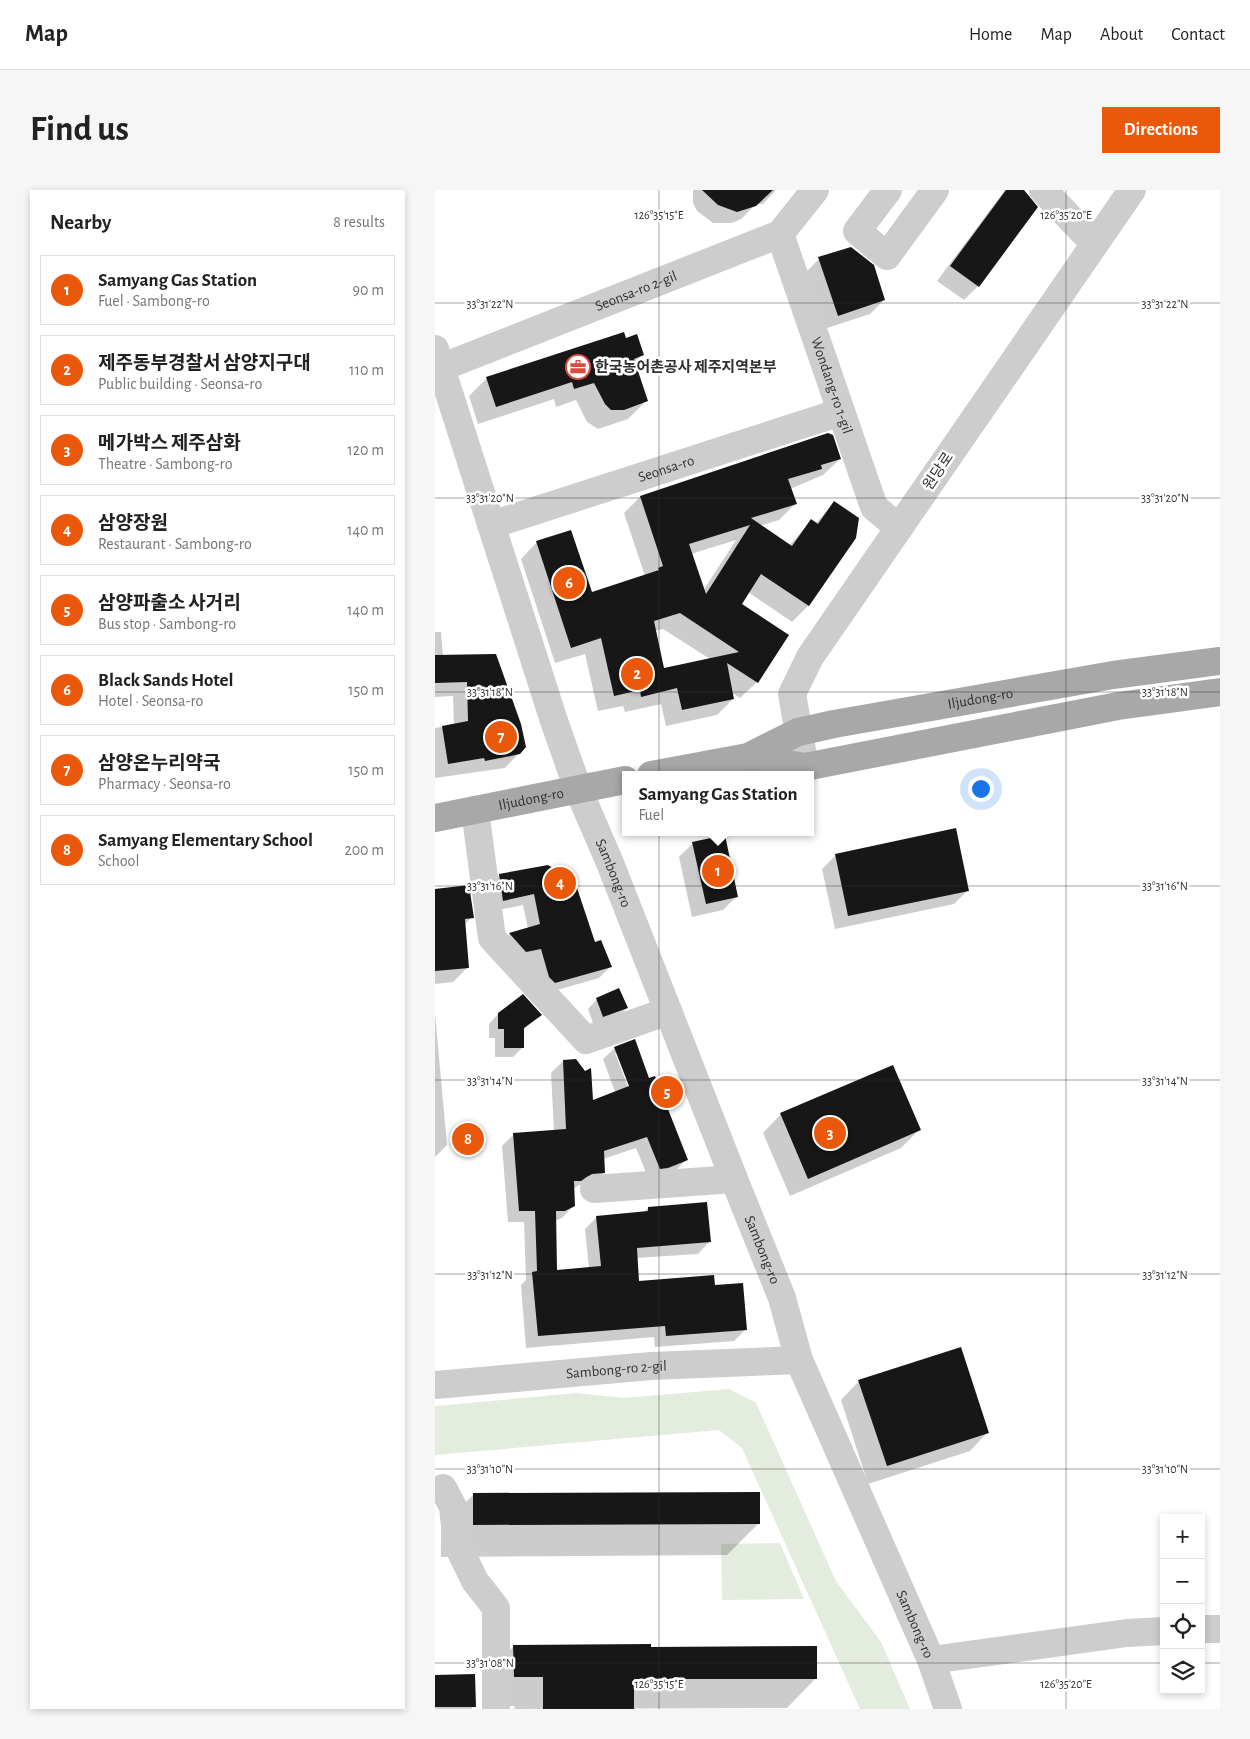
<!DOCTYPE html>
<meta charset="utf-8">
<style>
:root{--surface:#fff;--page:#f6f6f6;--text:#222;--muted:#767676;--line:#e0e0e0;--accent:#ea580c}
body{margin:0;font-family:"Alegreya Sans","Noto Sans KR",sans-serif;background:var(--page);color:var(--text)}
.controls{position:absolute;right:15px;bottom:15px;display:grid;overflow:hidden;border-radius:0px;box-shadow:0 2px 8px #0003}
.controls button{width:45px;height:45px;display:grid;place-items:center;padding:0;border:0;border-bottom:1px solid var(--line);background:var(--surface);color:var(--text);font:25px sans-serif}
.you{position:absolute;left:545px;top:598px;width:18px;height:18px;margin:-12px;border:4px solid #fff;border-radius:50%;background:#1a73e8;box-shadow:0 0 0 8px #1a73e833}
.badge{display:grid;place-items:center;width:32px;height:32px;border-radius:50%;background:var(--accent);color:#fff;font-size:16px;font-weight:700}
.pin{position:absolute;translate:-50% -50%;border:2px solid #fff;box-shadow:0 1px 5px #0006}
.popup{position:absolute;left:187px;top:581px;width:192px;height:65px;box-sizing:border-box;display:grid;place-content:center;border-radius:0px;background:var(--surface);filter:drop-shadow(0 1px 4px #0005);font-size:16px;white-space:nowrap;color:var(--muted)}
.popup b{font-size:19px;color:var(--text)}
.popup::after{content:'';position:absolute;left:50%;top:100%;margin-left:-10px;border:10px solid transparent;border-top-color:var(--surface)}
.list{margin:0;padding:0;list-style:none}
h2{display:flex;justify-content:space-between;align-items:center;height:65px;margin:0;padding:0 20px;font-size:21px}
h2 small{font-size:16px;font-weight:400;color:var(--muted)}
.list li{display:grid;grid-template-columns:32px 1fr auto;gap:15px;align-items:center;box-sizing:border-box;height:70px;margin:0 10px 10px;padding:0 10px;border:1px solid var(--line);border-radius:0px}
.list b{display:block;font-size:19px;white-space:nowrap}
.list p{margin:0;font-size:16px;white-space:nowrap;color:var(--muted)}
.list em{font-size:16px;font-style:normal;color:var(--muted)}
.icon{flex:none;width:28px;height:28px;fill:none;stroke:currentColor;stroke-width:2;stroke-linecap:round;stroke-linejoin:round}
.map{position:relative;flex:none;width:785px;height:1519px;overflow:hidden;border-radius:0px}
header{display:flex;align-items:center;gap:30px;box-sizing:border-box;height:70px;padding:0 25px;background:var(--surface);border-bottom:1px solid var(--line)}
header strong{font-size:24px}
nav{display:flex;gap:28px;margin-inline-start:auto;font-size:18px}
.intro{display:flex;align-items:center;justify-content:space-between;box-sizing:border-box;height:120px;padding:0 30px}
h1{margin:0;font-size:35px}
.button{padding:12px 22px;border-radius:0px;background:var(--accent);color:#fff;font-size:18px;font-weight:700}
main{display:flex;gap:30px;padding:0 30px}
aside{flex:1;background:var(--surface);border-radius:0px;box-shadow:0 2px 8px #0003}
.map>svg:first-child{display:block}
.green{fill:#e4ecdf}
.shadow{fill:#0003;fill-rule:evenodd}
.building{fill:#171717;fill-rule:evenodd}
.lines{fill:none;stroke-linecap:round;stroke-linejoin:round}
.minor{stroke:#cdcdcd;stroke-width:28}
.major{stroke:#a8a8a8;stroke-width:28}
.ticks{fill:none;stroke:#303030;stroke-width:1;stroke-opacity:0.45}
.labels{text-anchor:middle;stroke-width:5;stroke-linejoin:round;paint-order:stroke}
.street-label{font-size:15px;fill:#303030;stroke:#fff}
.poi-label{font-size:15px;font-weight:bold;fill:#303030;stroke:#fff;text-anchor:start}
.ticks-label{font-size:12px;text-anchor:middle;fill:#303030;stroke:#fff;stroke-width:5;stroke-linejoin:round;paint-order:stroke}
</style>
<header>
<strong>Map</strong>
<nav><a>Home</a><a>Map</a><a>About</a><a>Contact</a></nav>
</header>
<div class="intro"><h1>Find us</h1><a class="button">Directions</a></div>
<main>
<aside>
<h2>Nearby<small>8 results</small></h2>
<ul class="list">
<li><span class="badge">1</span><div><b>Samyang Gas Station</b><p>Fuel · Sambong-ro</p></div><em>90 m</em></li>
<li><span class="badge">2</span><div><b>제주동부경찰서 삼양지구대</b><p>Public building · Seonsa-ro</p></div><em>110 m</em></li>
<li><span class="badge">3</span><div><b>메가박스 제주삼화</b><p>Theatre · Sambong-ro</p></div><em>120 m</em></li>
<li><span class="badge">4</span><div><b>삼양장원</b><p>Restaurant · Sambong-ro</p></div><em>140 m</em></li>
<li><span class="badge">5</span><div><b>삼양파출소 사거리</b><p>Bus stop · Sambong-ro</p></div><em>140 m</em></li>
<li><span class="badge">6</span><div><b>Black Sands Hotel</b><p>Hotel · Seonsa-ro</p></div><em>150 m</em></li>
<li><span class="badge">7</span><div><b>삼양온누리약국</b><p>Pharmacy · Seonsa-ro</p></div><em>150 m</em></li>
<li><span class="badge">8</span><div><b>Samyang Elementary School</b><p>School</p></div><em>200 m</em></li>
</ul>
</aside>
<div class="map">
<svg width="785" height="1519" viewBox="0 0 785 1519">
<rect width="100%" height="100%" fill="#fff"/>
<path class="green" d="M294 1199 321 1213 401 1391 446 1452 475 1519H425L307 1258 284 1240 0 1265V1216L142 1203 189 1208Z
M345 1353 369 1409 287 1410 286 1354Z"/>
<path class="shadow" d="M258 0H341L328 14H321L306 29 297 33H278L262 21 258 13Z
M570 0H587L543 96 529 110 502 91Z
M384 69 449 110 435 124 389 139 370 83Z
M190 149 207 165 199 173 211 211 193 229 163 239 152 232 141 210 121 217 119 209 43 234 34 206 52 188Z
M405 269 388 285 355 299 360 314 344 330 325 336 354 356 376 331 380 334 399 313 420 347 373 416 357 432 313 402 305 414 352 445 322 492 305 508 297 503 298 509 282 525 231 536 226 514 190 522 188 516 163 521 150 464 120 473 86 369 102 352 156 404 210 386 189 323 205 307ZM301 350 268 401 256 364ZM228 439 275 469 228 479 220 441Z
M0 442H6L8 466 60 465 84 563 70 578 0 588V538L19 535 18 506 0 507Z
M258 653 302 706 288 720 257 727 244 667Z
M401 665 533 700 519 714 400 739 387 679Z
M112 676 175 777 164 788 108 804 64 755 75 744 93 739 88 715 57 721 53 696 65 685Z
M0 701 37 727 29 735 33 777 18 792 0 794Z
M162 809 192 818 183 827 159 836 153 819Z
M0 823 12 955 0 967Z
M63 824 105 825 88 840V857L78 867H60V848H54V834Z
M180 858 214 890 252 969 240 981 214 990 201 958 168 969 169 982 157 994 144 995 138 999V1016L127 1028 120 1031 121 1081 154 1078 150 1039 161 1028 209 1022 213 1018 274 1052 263 1064 201 1068 203 1092 278 1096 311 1139 299 1151 220 1157 219 1147 91 1158 86 1095 91 1090 89 1032H73L67 956 79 944 119 941 116 883 128 871 157 912 180 902 168 869ZM180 863H183L197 901 195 902Z
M346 924 484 940 466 958 355 1006 328 943Z
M424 1191 553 1242 535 1261 433 1294 406 1210Z
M38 1305 324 1333 292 1365 6 1367V1337Z
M79 1456 381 1488 352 1518 79 1519 80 1516H50L49 1486Z
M0 1486 39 1516 36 1519H0Z"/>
<path class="building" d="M267 0H338L321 16 302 22 283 15Z
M571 0H589L603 17 544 97 515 76Z
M416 57 439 75 450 110 403 126 383 67Z
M189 142 191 148 202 144 209 165 199 169 213 211 189 220H176L170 214 159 193 139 199 137 192 61 217 51 187Z
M393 243 398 245 406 269 386 275 387 279 353 289 362 314 316 328 357 356 376 329 383 334 399 311 424 328 421 348 374 416 326 384 307 414 354 445 323 493 292 473 299 509 247 520 242 498 206 507 205 500 179 506 166 448 136 458 101 351 136 340 157 402 224 380 223 378 228 376 205 306ZM315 335 271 404 254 354ZM245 423 304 462 229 478 219 431Z
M61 464 86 534 91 557 85 564 50 571 49 568 13 574 7 536 33 531 32 492 0 493V465Z
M521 638 534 701 413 726 400 664Z
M290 645 303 707 271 714 257 652Z
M113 675 140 692 160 752 166 750 177 777 152 784V782V784L120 793 114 787 106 759 91 762 74 743 105 734 99 704 68 711 64 684Z
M34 695 39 728 30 729 34 778 0 781V699Z
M184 798 193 818 168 827 161 808Z
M88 804 107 825 89 838V858H69V839H63V823Z
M200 849 214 888 220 886 253 970 233 978 225 979 212 947 169 961 170 983 157 984 146 991H139L140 1016 130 1021H121L122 1080 166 1076 161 1026 213 1021V1017L272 1012 276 1052 202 1058 204 1091 279 1085 280 1095 308 1093 312 1140 231 1146 230 1136 103 1146 97 1082 102 1081 100 1021H84L78 943 131 939 128 870 141 869 150 881 156 878 158 910 194 896 179 857Z
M458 875 486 940 373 989 345 923Z
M526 1157 554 1243 452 1276 423 1190Z
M325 1302V1334L38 1335V1303Z
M216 1454V1457L382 1456V1489H199V1519H108V1487H79L78 1455Z
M40 1484 41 1517H0V1485Z"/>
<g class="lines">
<g class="minor">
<path d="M453 0 422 41 452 66 500 0"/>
<path d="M608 0 659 53"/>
<path id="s1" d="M345 44 439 317 464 338"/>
<path id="s2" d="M0 159 119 531 143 599 175 673 299 989 347 1108 364 1170 496 1470 513 1519"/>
<path id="s3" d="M0 180 345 44 380 0"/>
<path id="s4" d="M56 335 406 222"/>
<path d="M370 577 357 504 375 467 697 0"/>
<path d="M40 620 57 748 151 850 233 821"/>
<path d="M159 999 299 989"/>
<path id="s5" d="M0 1195 216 1176 364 1170"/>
<path d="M8 1298 18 1317 22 1354 40 1391 61 1418V1519"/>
<path d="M766 1439H785"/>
<path d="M496 1470 692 1443 729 1441"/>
</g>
<g class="major">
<path d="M313 567 370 577 683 516 785 502"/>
<path id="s6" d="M216 585 313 567 363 542 399 534 678 485 785 471"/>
<path id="s7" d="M0 628 190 590"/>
</g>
</g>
<path class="ticks" d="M224 0V1519M631 0V1519M0 113H785M0 308H785M0 502H785M0 696H785M0 890H785M0 1084H785M0 1279H785M0 1473H729M766 1473H785"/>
<defs>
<symbol id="office-ring" viewBox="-11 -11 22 22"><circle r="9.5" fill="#fff" stroke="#dc493d" stroke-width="1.5"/><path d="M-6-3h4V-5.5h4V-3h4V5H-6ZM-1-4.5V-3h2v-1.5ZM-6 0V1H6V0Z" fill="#dc493d"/></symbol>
</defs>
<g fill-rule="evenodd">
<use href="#office-ring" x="129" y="163" width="28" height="28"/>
</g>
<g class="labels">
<g class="street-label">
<text dy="5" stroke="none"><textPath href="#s3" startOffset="216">Seonsa-ro 2-gil</textPath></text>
<text dy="5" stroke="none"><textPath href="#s1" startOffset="160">Wondang-ro 1-gil</textPath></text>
<text dy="5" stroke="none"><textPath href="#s4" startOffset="184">Seonsa-ro</textPath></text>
<text transform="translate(503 281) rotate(-56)" y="5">원당로</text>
<text dy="5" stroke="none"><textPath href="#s6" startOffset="340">Iljudong-ro</textPath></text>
<text dy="5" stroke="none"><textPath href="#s7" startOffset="98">Iljudong-ro</textPath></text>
<text dy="5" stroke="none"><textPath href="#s2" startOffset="554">Sambong-ro</textPath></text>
<text dy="5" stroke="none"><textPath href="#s2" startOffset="959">Sambong-ro</textPath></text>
<text dy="5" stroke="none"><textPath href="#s5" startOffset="182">Sambong-ro 2-gil</textPath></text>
<text dy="5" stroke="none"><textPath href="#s2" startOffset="1364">Sambong-ro</textPath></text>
</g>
<g class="poi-label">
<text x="160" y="182">한국농어촌공사 제주지역본부</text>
</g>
</g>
<g class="ticks-label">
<text x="224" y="29">126°35'15"E</text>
<text x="631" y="29">126°35'20"E</text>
<text x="55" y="118">33°31'22"N</text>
<text x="730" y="118">33°31'22"N</text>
<text x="55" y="312">33°31'20"N</text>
<text x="730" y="312">33°31'20"N</text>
<text x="55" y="506">33°31'18"N</text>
<text x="730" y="506">33°31'18"N</text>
<text x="55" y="700">33°31'16"N</text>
<text x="730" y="700">33°31'16"N</text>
<text x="55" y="895">33°31'14"N</text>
<text x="730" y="895">33°31'14"N</text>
<text x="55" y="1089">33°31'12"N</text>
<text x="730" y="1089">33°31'12"N</text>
<text x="55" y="1283">33°31'10"N</text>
<text x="730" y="1283">33°31'10"N</text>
<text x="55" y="1477">33°31'08"N</text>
<text x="224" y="1498">126°35'15"E</text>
<text x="631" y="1498">126°35'20"E</text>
</g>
</svg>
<div class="controls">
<button>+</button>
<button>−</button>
<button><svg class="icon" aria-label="locate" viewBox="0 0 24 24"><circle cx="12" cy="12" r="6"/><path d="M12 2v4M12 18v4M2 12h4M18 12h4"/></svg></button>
<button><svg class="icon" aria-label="layers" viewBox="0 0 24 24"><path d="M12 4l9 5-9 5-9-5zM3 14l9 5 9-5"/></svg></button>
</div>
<div class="you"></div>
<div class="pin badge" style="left:283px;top:681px">1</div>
<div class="popup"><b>Samyang Gas Station</b>Fuel</div>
<div class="pin badge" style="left:202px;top:484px">2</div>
<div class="pin badge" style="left:395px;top:943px">3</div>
<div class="pin badge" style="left:125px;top:693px">4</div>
<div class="pin badge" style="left:232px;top:902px">5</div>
<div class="pin badge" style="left:134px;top:393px">6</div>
<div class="pin badge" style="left:66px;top:547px">7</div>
<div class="pin badge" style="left:33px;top:949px">8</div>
</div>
</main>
